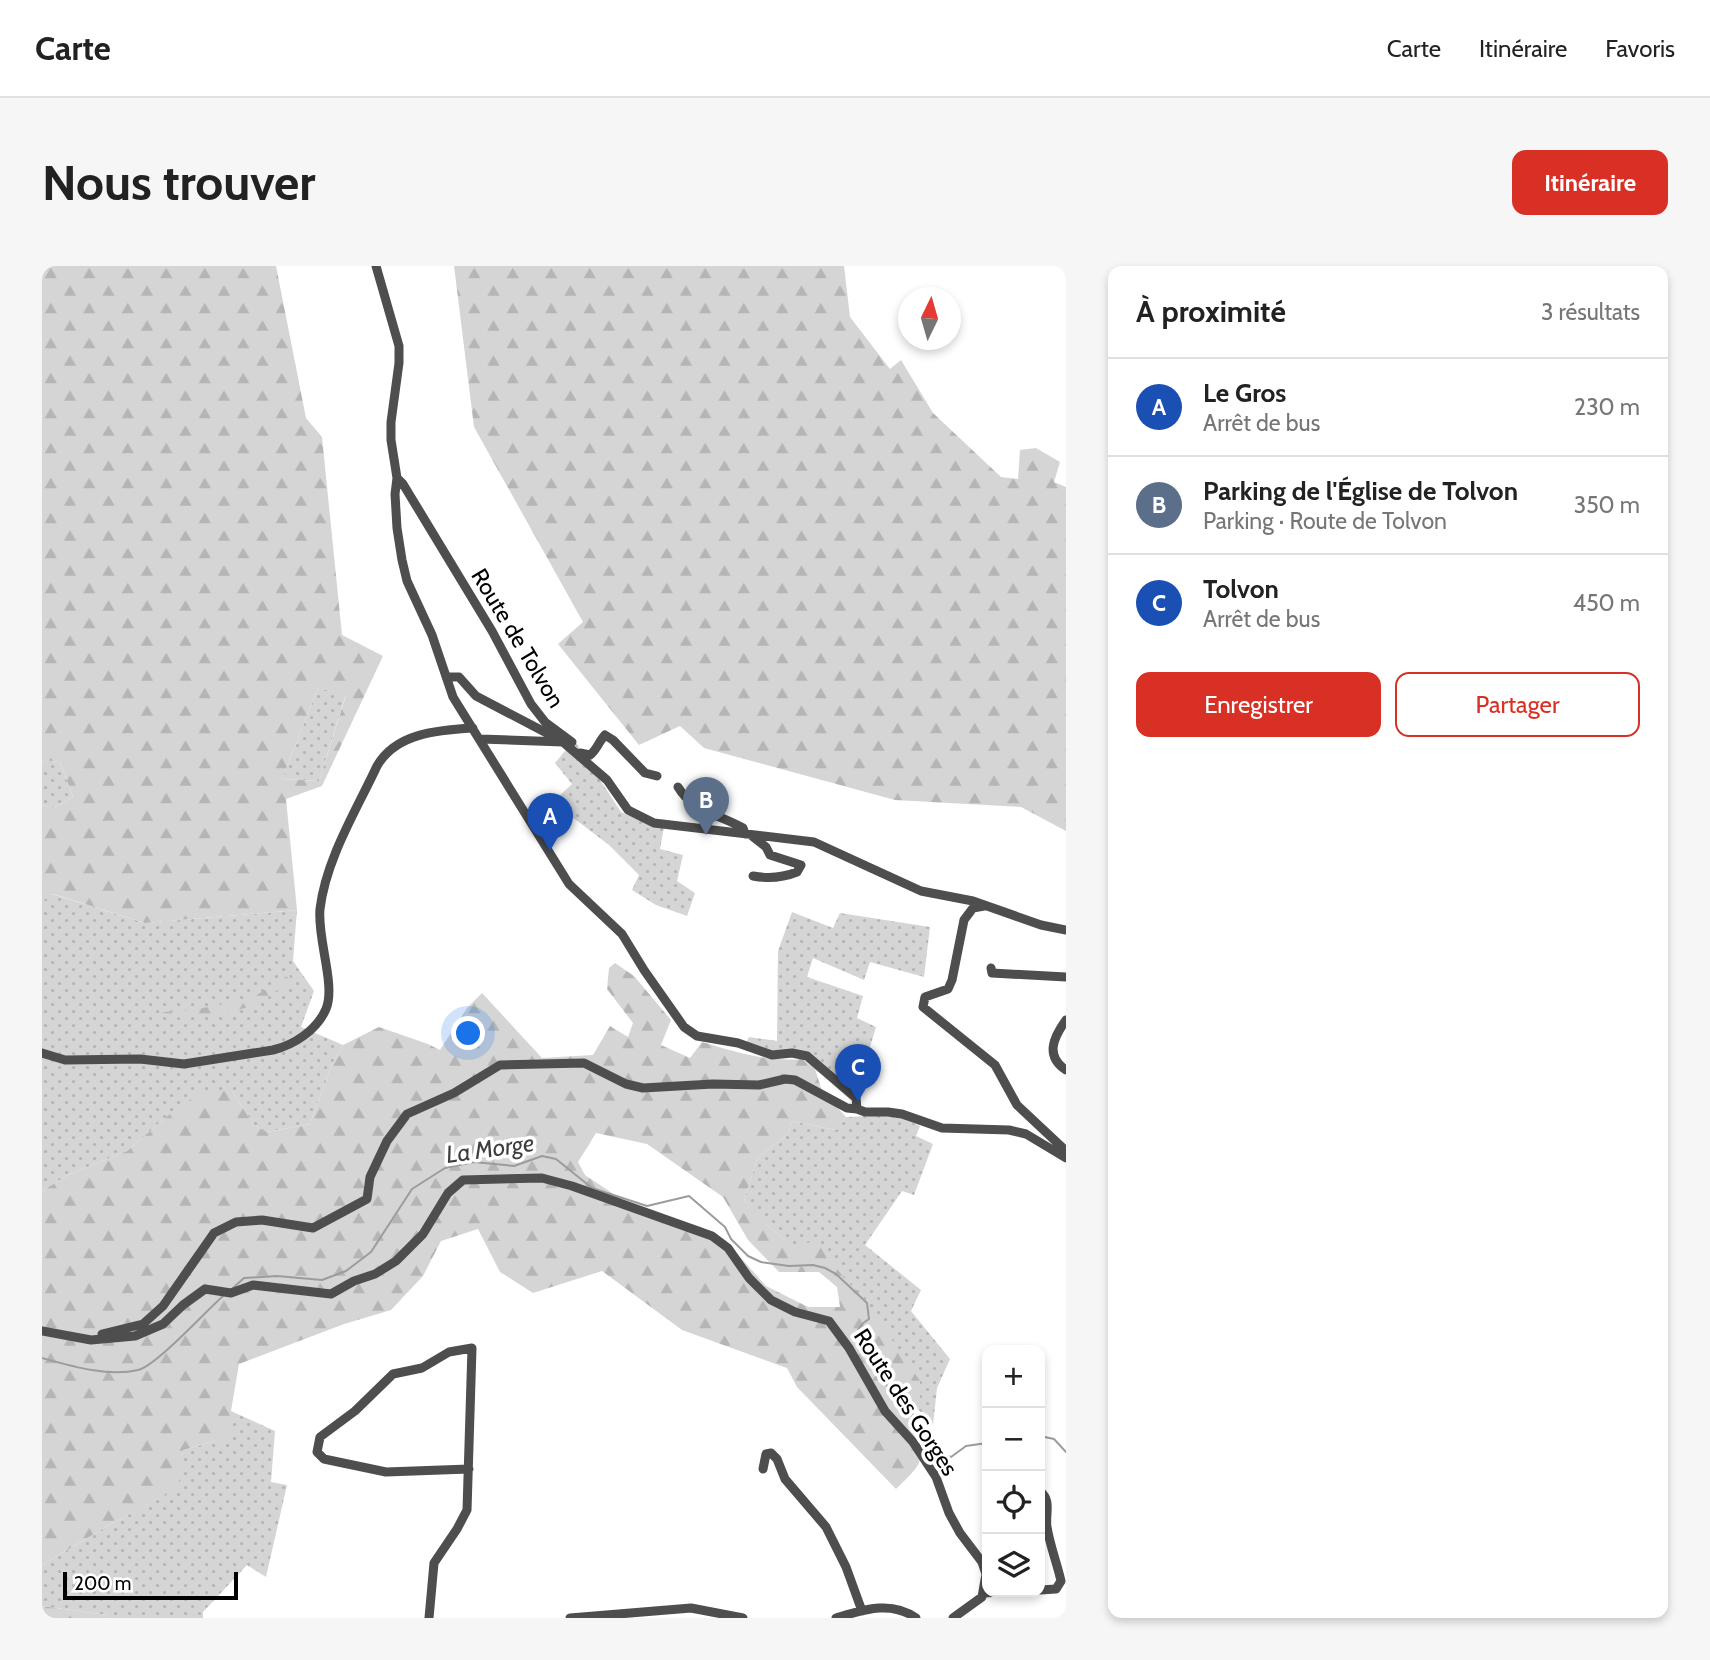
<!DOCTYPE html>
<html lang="fr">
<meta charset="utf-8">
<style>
:root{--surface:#fff;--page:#f6f6f6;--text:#222;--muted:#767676;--line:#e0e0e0;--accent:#d93025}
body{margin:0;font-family:Cabin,sans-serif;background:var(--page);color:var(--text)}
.controls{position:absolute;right:21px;bottom:21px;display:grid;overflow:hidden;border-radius:14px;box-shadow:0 4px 10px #0003}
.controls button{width:63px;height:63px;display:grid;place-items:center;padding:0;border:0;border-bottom:2px solid var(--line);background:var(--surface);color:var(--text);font:35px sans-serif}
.compass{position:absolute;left:856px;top:21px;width:63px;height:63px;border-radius:50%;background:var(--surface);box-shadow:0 4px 10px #0003;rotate:5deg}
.scale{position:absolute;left:21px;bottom:18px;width:175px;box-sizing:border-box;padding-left:7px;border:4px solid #000;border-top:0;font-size:19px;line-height:24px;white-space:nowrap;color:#000;-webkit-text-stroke:5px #fff;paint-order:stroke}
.you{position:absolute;left:427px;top:768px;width:24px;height:24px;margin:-18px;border:5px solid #fff;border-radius:50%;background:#1a73e8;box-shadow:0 0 0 10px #1a73e833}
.badge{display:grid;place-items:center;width:46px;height:46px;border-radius:50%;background:var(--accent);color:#fff;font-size:23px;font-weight:700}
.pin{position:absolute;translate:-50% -58px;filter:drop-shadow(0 2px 4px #0008)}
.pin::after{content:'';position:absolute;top:37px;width:24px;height:21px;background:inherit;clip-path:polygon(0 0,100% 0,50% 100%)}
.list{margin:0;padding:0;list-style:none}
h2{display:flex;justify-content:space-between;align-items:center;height:91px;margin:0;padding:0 28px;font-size:30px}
h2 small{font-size:23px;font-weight:400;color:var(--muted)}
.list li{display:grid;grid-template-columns:46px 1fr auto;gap:21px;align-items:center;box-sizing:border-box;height:98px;padding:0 28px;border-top:2px solid var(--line)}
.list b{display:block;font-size:26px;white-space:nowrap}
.list p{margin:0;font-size:23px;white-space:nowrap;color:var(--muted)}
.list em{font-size:23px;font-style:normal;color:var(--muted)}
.actions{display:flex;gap:14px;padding:21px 28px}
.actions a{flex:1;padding:16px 0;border:2px solid var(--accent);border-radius:14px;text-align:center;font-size:24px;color:var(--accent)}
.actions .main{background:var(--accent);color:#fff}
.icon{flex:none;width:38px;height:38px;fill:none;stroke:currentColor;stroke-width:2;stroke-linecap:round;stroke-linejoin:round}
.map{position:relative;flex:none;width:1024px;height:1352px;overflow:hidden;border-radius:14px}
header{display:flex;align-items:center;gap:42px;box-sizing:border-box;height:98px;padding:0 35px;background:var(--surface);border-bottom:2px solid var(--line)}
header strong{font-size:33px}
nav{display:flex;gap:38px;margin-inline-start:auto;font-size:24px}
.intro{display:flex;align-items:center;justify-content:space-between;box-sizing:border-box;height:168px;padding:0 42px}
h1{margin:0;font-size:49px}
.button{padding:18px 32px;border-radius:14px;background:var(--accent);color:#fff;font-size:24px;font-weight:700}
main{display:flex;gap:42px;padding:0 42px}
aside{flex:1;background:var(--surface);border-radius:14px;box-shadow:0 4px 10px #0003}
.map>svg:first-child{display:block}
.grass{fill:url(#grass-dots)}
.forest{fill:url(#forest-firs);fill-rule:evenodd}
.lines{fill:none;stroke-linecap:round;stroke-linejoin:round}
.stream{stroke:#9c9c9c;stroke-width:2}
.minor{stroke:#4e4e4e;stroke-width:9}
.labels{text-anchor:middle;stroke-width:7;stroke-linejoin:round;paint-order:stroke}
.street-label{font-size:23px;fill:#000;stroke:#fff}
.water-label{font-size:24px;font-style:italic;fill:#3d3d3d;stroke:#fff}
</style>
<header>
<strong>Carte</strong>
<nav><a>Carte</a><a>Itinéraire</a><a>Favoris</a></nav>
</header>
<div class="intro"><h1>Nous trouver</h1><a class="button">Itinéraire</a></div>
<main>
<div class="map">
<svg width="1024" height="1352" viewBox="0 0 1024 1352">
<defs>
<pattern id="grass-dots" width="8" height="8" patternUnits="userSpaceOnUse" patternTransform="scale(1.75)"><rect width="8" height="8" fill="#d5d5d5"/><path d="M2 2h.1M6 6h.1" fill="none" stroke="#b5b5b5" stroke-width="1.8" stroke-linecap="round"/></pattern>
<pattern id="forest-firs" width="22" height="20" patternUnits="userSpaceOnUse" patternTransform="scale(1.75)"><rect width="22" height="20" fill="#d5d5d5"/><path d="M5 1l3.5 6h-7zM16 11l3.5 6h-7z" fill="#b5b5b5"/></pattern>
</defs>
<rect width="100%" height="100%" fill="#fff"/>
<path class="grass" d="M276 422 304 428 277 515 240 513Z
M532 474 579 546 602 556 622 561 618 583 641 589 635 615 653 627 645 650 614 639 590 624 597 609 567 579 517 541 514 533 530 518 513 497Z
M0 494 18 496 31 531 11 542 0 539Z
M10 628 103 657 255 644 251 695 272 725 259 761 301 779 290 798 268 858 225 866 212 859 190 825 123 852 85 885 26 909 0 925V635Z
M750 646 791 662 798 647 888 661 882 711 828 696 822 714 771 692 765 711 821 730 815 752 834 761 815 824 795 811 765 786H730L704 777 707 771 735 775 736 685Z
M853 849 878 860 874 870 891 878 872 929 860 925 823 979 879 1024 869 1045 908 1093 895 1122 891 1159 868 1135 833 1049 725 959 714 945 702 935 715 893 747 867 749 855 794 864 804 851Z
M189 1145 233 1165 229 1216 245 1219 224 1311 205 1299 161 1346V1352H66L65 1349 0 1340V1299L69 1258 135 1223 141 1184 188 1171Z"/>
<path class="forest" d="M0 0H234L264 152 280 171 300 369 341 390 280 520 244 533 255 644 103 657 11 628 0 635V539L11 542 31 531 18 496 0 494ZM276 422 304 429 277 515 240 513Z
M412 0H802L808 51 848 103 859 94 891 147 959 211 976 213 978 184 994 182 1018 196 1012 216 1024 221V565L979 541 853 534 662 482 638 460 597 479 516 378 541 356 432 161Z
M573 697 592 710 629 754 619 779 648 792 660 776C694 786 724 796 760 793L773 803 780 825 804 851 794 864 749 855 747 867 715 893 702 935 714 944 725 959 753 982 773 974 803 1013 821 1031 878 1115V1134L867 1159C886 1195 881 1196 854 1223L755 1121 745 1102 640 1064 560 1005 491 1027 458 1006 436 963 399 975 381 1010 349 1044 302 1058 197 1098 189 1145V1171L141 1184 136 1223 69 1258 0 1299V925L26 909 85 885 123 852 159 826 190 825 212 859 225 866 268 858 290 798 301 779 337 761 386 778 398 784 425 742 440 727 500 792 551 789 568 760 586 771 591 757 565 723 567 702ZM554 867 605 878 681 931 706 974 737 1006H777L795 1021 798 1041H766L724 1020 700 993 659 961 588 939 543 909 536 896Z
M247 709 250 716 206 741 178 749 125 752 121 746 151 744 210 732Z
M0 1340 65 1349 66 1352H0Z"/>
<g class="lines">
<path class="stream" d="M191 1022 202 1012 235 1010 280 1014 304 1005 329 986 370 923 403 902 432 896 472 900 500 890 514 893 550 922 605 940 647 930 683 961 689 973 706 990 719 996 747 1000 771 999 783 1002 794 1008 825 1037 827 1053C822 1056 817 1060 816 1065 812 1085 888 1176 905 1190L909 1191 924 1180 945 1177
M0 1092C29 1100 66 1111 96 1104 114 1100 164 1045 181 1030
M998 1170 1012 1173 1024 1186"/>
<path class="minor" d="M334 0 357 80V97L349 156V174L355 212 353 228 355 262 360 294 365 315 390 369 411 431 527 618 580 668 602 704 642 761 655 770 696 777 730 789 750 787 765 790 814 832 815 843
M355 212 361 218 450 365 489 438 503 456 530 476
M406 411H417L434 430 518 474
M439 473 521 476 565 514 586 544 612 557 772 576 879 625 931 635 999 659 1024 664
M538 487 548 489C555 484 557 475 563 469L571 474 603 507 615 510
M636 521C650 545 678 549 701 562L703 568
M710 570 724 581 728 589 759 599 755 606C740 612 727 613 711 610
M942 640 931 642 922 654 910 714 906 723 883 731 881 741 953 799 975 839 1024 885
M949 702 950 707 1024 711
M1024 754C1011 772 1003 790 1024 804
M0 787 23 794 98 793 142 798 231 784C252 779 275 764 284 743 294 719 275 673 278 643 284 593 314 545 335 500 354 467 396 464 431 462
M0 1065 49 1074 93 1070 121 1058 141 1039 163 1023 189 1027 211 1019 289 1028 312 1015 333 1008 354 995 381 968 406 927 421 914 500 912 530 920 670 970 686 982 707 1012 729 1034 753 1046 787 1055 807 1082 843 1145 871 1176 894 1211 907 1247 918 1267 940 1296 944 1308 940 1331 911 1352
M60 1068 101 1058 121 1040 172 967 194 956 220 954 271 962 325 933 328 911 345 875 365 848 412 827 458 799 542 797 584 818 601 822 671 818 717 819 743 813 753 814 805 842 815 843 823 846H846L860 848 900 862 967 864 984 868 1024 892
M721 1203 724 1188 729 1187 735 1193 743 1213 784 1261 804 1301 820 1345
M998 1225C1010 1235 1003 1247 1005 1261 1008 1280 1015 1297 1019 1315L1014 1323 998 1324
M942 1327 959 1326
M387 1352 392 1297 415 1263 425 1244 430 1082 407 1086 380 1102 351 1108 313 1145 278 1171 275 1186 282 1193 344 1206 427 1203
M528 1352 649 1342 701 1352
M794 1352C821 1344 849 1334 874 1352"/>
</g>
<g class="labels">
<g class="street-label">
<text transform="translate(476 372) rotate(59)" y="8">Route de Tolvon</text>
<text transform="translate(864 1136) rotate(57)" y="8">Route des Gorges</text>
</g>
<g class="water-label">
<text transform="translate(448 883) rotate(-8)" y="8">La Morge</text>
</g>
</g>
</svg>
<div class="controls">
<button>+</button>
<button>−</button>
<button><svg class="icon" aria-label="locate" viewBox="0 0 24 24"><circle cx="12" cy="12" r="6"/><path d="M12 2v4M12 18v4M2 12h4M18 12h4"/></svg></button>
<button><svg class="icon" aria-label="layers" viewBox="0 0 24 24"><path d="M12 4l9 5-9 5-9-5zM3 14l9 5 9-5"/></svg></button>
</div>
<svg class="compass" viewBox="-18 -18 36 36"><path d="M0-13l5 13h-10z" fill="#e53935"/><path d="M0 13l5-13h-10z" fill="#767676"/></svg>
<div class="scale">200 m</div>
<div class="you"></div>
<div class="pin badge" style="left:508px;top:585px;background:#1a4fb4">A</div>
<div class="pin badge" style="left:664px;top:569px;background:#5c6f8a">B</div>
<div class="pin badge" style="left:816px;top:836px;background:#1a4fb4">C</div>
</div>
<aside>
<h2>À proximité<small>3 résultats</small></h2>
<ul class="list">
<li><span class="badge" style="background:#1a4fb4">A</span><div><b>Le Gros</b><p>Arrêt de bus</p></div><em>230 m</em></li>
<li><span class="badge" style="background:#5c6f8a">B</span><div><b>Parking de l'Église de Tolvon</b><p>Parking · Route de Tolvon</p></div><em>350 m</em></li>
<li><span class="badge" style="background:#1a4fb4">C</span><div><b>Tolvon</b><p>Arrêt de bus</p></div><em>450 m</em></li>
</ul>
<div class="actions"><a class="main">Enregistrer</a><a>Partager</a></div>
</aside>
</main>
